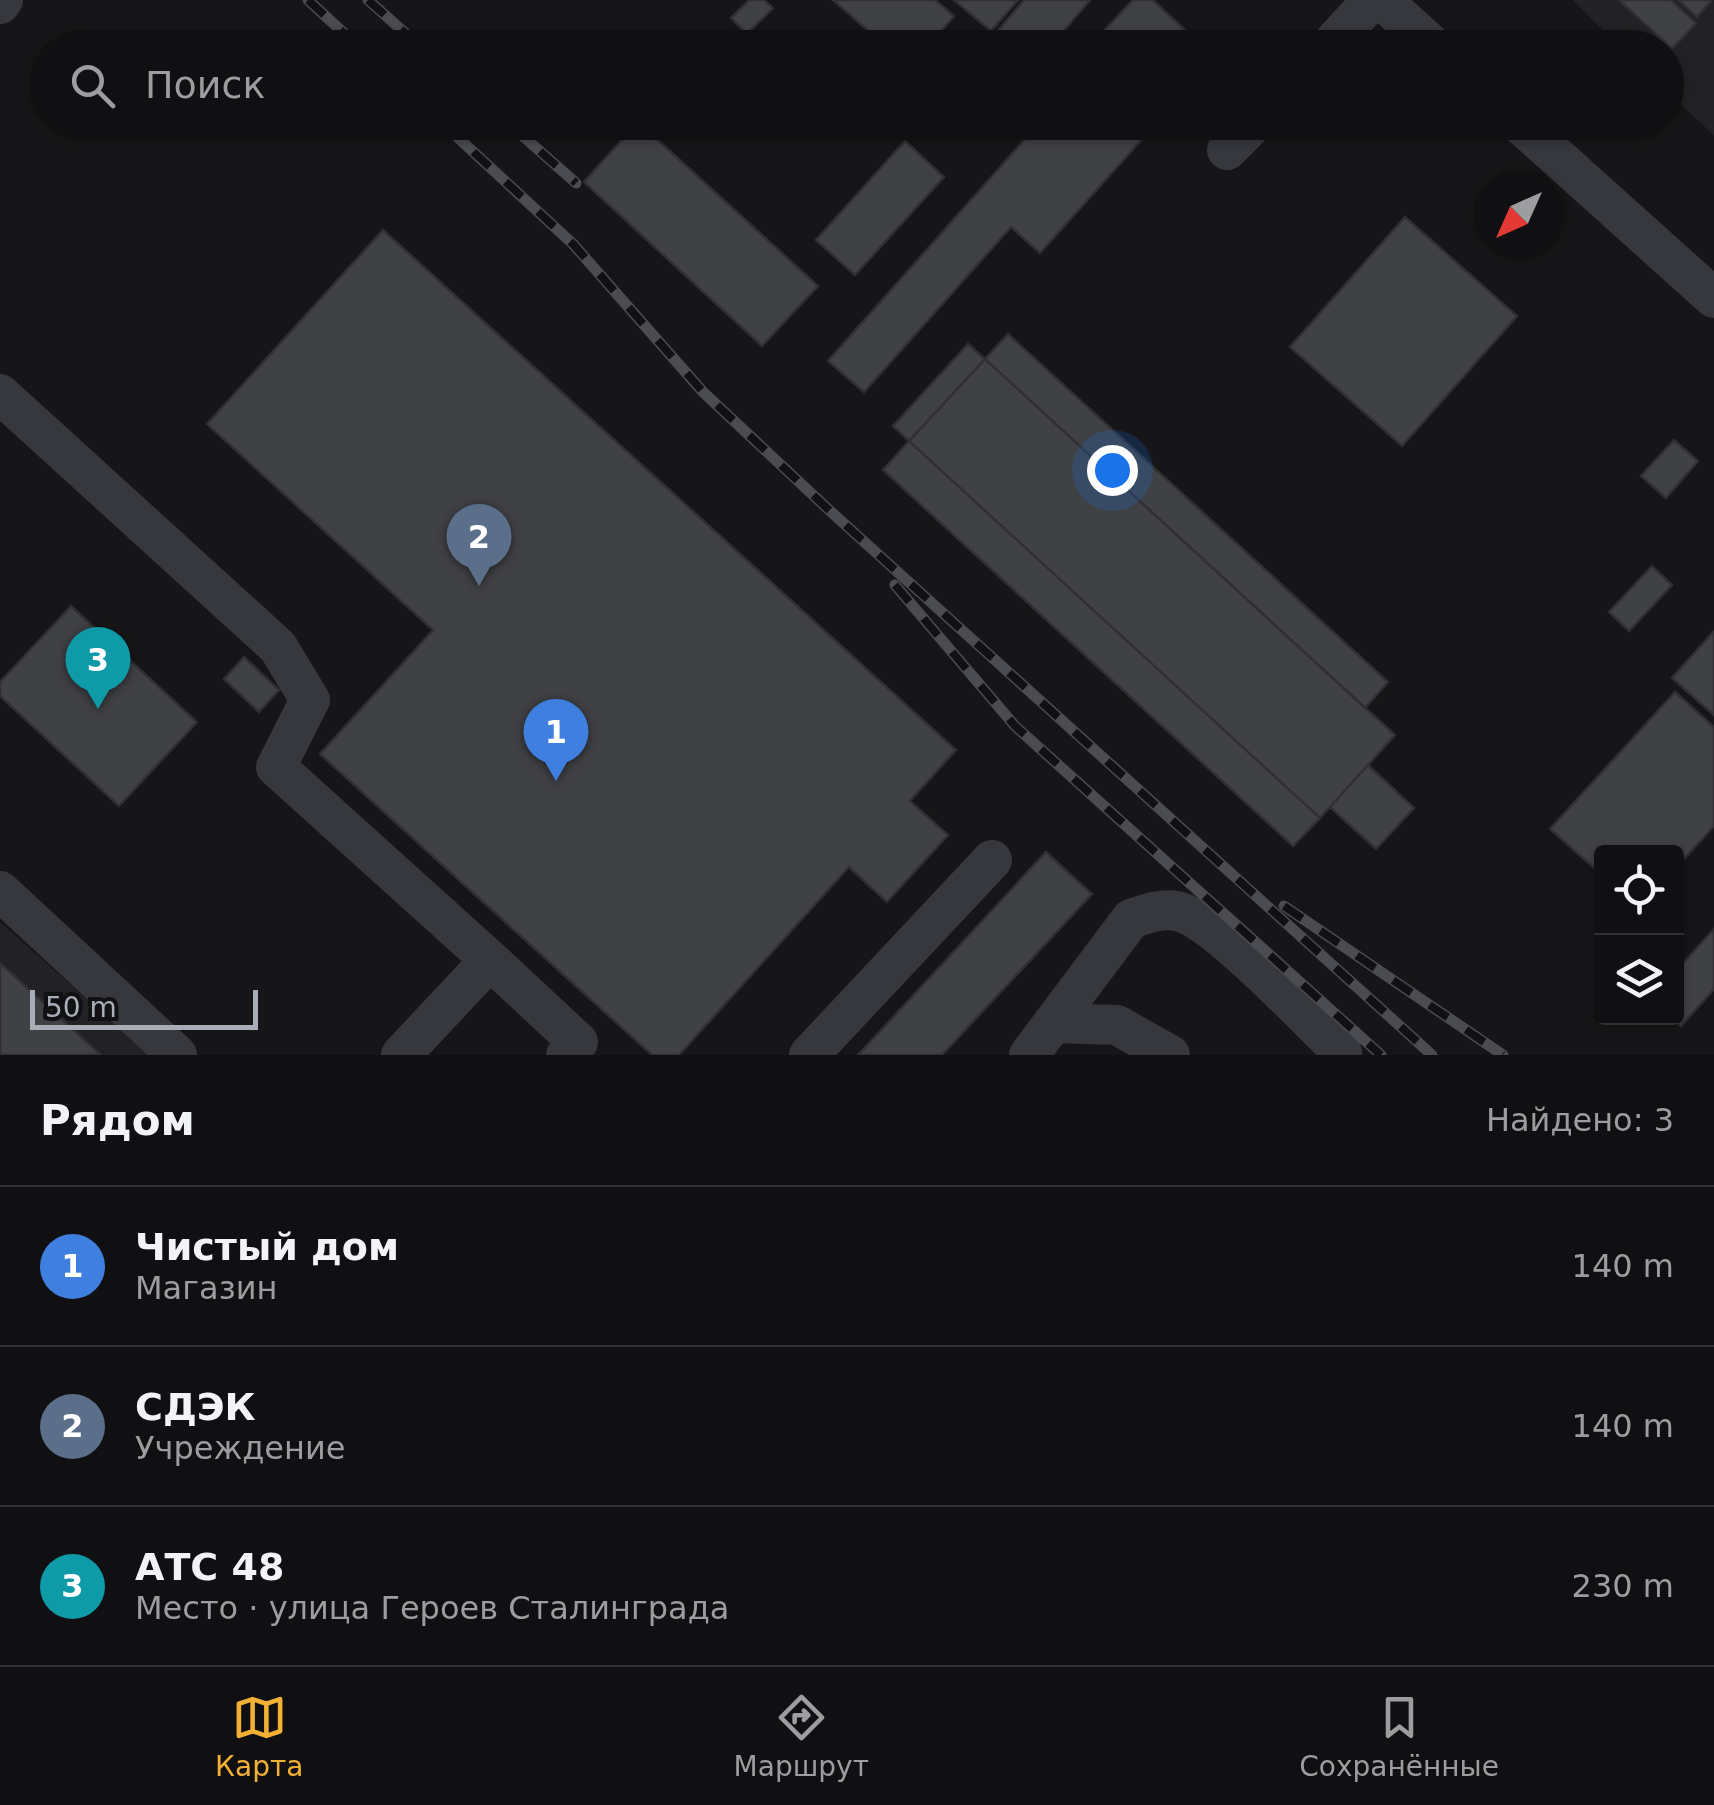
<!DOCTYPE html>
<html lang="ru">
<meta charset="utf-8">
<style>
:root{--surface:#101012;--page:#19191b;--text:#f1f3f6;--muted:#9c9d9f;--line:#303032;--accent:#f2b134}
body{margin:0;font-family:"DejaVu Sans",sans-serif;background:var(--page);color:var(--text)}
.controls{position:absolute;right:30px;bottom:30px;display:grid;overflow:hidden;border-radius:10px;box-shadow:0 2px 8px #0004}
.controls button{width:90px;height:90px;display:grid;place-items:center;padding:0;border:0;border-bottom:2px solid var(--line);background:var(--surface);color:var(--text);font:50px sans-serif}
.compass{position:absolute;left:1474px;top:170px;width:90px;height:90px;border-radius:50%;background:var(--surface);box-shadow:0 2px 8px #0004;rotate:225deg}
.scale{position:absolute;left:30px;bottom:25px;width:228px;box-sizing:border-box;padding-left:10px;border:5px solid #a8adb8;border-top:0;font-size:28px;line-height:35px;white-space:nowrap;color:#a8adb8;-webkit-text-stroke:8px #111113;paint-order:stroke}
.you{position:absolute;left:1112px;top:470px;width:35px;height:35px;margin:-25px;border:8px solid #fff;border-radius:50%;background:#1a73e8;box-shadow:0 0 0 15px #1a73e833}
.badge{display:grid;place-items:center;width:65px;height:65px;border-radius:50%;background:var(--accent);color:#fff;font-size:32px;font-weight:700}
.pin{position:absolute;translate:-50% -82px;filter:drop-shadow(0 2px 5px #0008)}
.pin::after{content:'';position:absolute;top:52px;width:35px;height:30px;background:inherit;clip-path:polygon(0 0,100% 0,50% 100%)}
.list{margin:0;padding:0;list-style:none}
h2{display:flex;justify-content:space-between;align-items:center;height:130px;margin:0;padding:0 40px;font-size:42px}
h2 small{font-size:32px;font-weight:400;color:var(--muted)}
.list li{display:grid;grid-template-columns:65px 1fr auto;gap:30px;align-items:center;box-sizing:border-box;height:160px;padding:0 40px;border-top:2px solid var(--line)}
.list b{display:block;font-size:38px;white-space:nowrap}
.list p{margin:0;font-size:32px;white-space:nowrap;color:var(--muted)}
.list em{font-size:32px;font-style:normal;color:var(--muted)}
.icon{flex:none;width:55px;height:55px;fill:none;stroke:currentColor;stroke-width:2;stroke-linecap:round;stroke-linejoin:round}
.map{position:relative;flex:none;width:1714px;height:1055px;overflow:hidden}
.search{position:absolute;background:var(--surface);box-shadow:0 2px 8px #0004;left:30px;right:30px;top:30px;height:110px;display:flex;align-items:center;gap:25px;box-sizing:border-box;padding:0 35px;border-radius:55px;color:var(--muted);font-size:38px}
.sheet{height:610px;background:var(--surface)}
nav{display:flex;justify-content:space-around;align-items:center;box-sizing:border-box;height:140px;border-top:2px solid var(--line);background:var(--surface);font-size:28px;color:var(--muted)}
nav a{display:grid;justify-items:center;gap:5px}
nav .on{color:var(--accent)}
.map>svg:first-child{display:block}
.built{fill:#222225}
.building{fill:#404145;stroke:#303034;stroke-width:2.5}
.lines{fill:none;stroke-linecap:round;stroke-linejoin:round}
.minor{stroke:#37383d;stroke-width:40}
.rail-casing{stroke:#4a4c52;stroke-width:11}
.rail{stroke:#111113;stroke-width:8;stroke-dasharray:22;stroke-linecap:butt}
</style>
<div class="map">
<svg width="1714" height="1055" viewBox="0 0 1714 1055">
<rect width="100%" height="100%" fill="#161618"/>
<path class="built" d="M1573 0H1714V135L1667 92 1666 48 1620 47Z
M0 922 150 1055H0Z"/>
<path class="building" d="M749 0H764L773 8 747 34 731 18Z
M833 0H935L954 16 927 48H888Z
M954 0H1018L991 31Z
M1024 0H1090L1049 48H1010L995 34Z
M1133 0H1153L1204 48H1116L1101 34Z
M1619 0H1671L1696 23 1672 49Z
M1678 0H1712L1697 17Z
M638 122 818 286 762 346 584 182Z
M1040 122H1126L1143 138 1040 253 1011 227 864 392 828 361Z
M905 141 944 177 855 275 816 240Z
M1405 217 1517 316 1402 446 1290 347Z
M383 230 956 750 910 801 948 835 887 902 849 867 679 1055H652L320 754 433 630 207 424Z
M1008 334 1388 682 1365 708 985 359Z
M968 344 985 359 909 441 893 426Z
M985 359 1395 735 1320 818 909 441Z
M1674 440 1698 461 1666 498 1641 476Z
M909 441 1320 818 1293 846 883 470Z
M1652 566 1672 585 1629 631 1609 612Z
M71 606 197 722 119 806 0 696V682Z
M1713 632 1714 633V715L1672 678Z
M244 657 279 690 259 712 224 679Z
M1675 692 1714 727V826L1676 868V852H1602V875L1550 829Z
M1368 765 1414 808 1376 849 1330 807Z
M1046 852 1092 894 942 1055H858Z
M1714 929V989L1681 1026 1671 1018H1676V971Z
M0 963 101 1055H0Z"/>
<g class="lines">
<path class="minor" d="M1382 0 1435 48
M0 4 3 0
M1328 48 1372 0
M1518 122 1714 298
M1227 150 1255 122
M0 394 278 647 310 700 276 767 490 960 401 1055
M0 891 177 1055
M490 960 578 1042 566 1055
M1053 1023 1117 1025 1170 1055
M809 1055 992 860
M1029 1055 1131 919C1146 914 1160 908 1177 911 1214 918 1310 1022 1342 1052L1340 1055"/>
<defs>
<path id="rail" d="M308 0 360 48
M368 0 422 48
M441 122 573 244 703 392 829 510 1432 1055
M507 122 576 183
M895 585 1015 726 1381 1055
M1284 906 1503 1055"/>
</defs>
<use href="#rail" class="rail-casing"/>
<use href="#rail" class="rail"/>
</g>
</svg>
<div class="controls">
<button><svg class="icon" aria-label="locate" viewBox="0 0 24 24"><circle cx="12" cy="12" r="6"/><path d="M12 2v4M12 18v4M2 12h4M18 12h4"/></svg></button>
<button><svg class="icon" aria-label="layers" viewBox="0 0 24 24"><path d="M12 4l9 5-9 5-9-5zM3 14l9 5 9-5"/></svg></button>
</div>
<svg class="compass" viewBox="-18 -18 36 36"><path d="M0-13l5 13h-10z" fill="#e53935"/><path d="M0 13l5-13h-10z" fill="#9c9d9f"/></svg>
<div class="scale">50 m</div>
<div class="you"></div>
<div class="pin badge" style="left:556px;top:781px;background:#3f7fe0">1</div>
<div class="pin badge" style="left:479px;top:586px;background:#5c6f8a">2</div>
<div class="pin badge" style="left:98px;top:709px;background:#0f9aa8">3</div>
<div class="search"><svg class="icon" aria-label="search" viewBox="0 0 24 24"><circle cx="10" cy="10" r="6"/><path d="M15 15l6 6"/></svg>Поиск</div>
</div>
<section class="sheet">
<h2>Рядом<small>Найдено: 3</small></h2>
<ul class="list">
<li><span class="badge" style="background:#3f7fe0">1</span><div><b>Чистый дом</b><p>Магазин</p></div><em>140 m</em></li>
<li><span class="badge" style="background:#5c6f8a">2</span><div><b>СДЭК</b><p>Учреждение</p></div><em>140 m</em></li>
<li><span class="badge" style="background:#0f9aa8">3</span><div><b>АТС 48</b><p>Место · улица Героев Сталинграда</p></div><em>230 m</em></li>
</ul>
</section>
<nav>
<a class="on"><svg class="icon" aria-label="map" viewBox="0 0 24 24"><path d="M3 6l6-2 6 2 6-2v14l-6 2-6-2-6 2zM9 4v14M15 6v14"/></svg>Карта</a>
<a><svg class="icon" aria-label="directions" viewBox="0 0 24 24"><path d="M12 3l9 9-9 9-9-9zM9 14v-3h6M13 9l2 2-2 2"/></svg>Маршрут</a>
<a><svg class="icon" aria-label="saved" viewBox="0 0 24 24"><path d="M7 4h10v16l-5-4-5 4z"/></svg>Сохранённые</a>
</nav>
